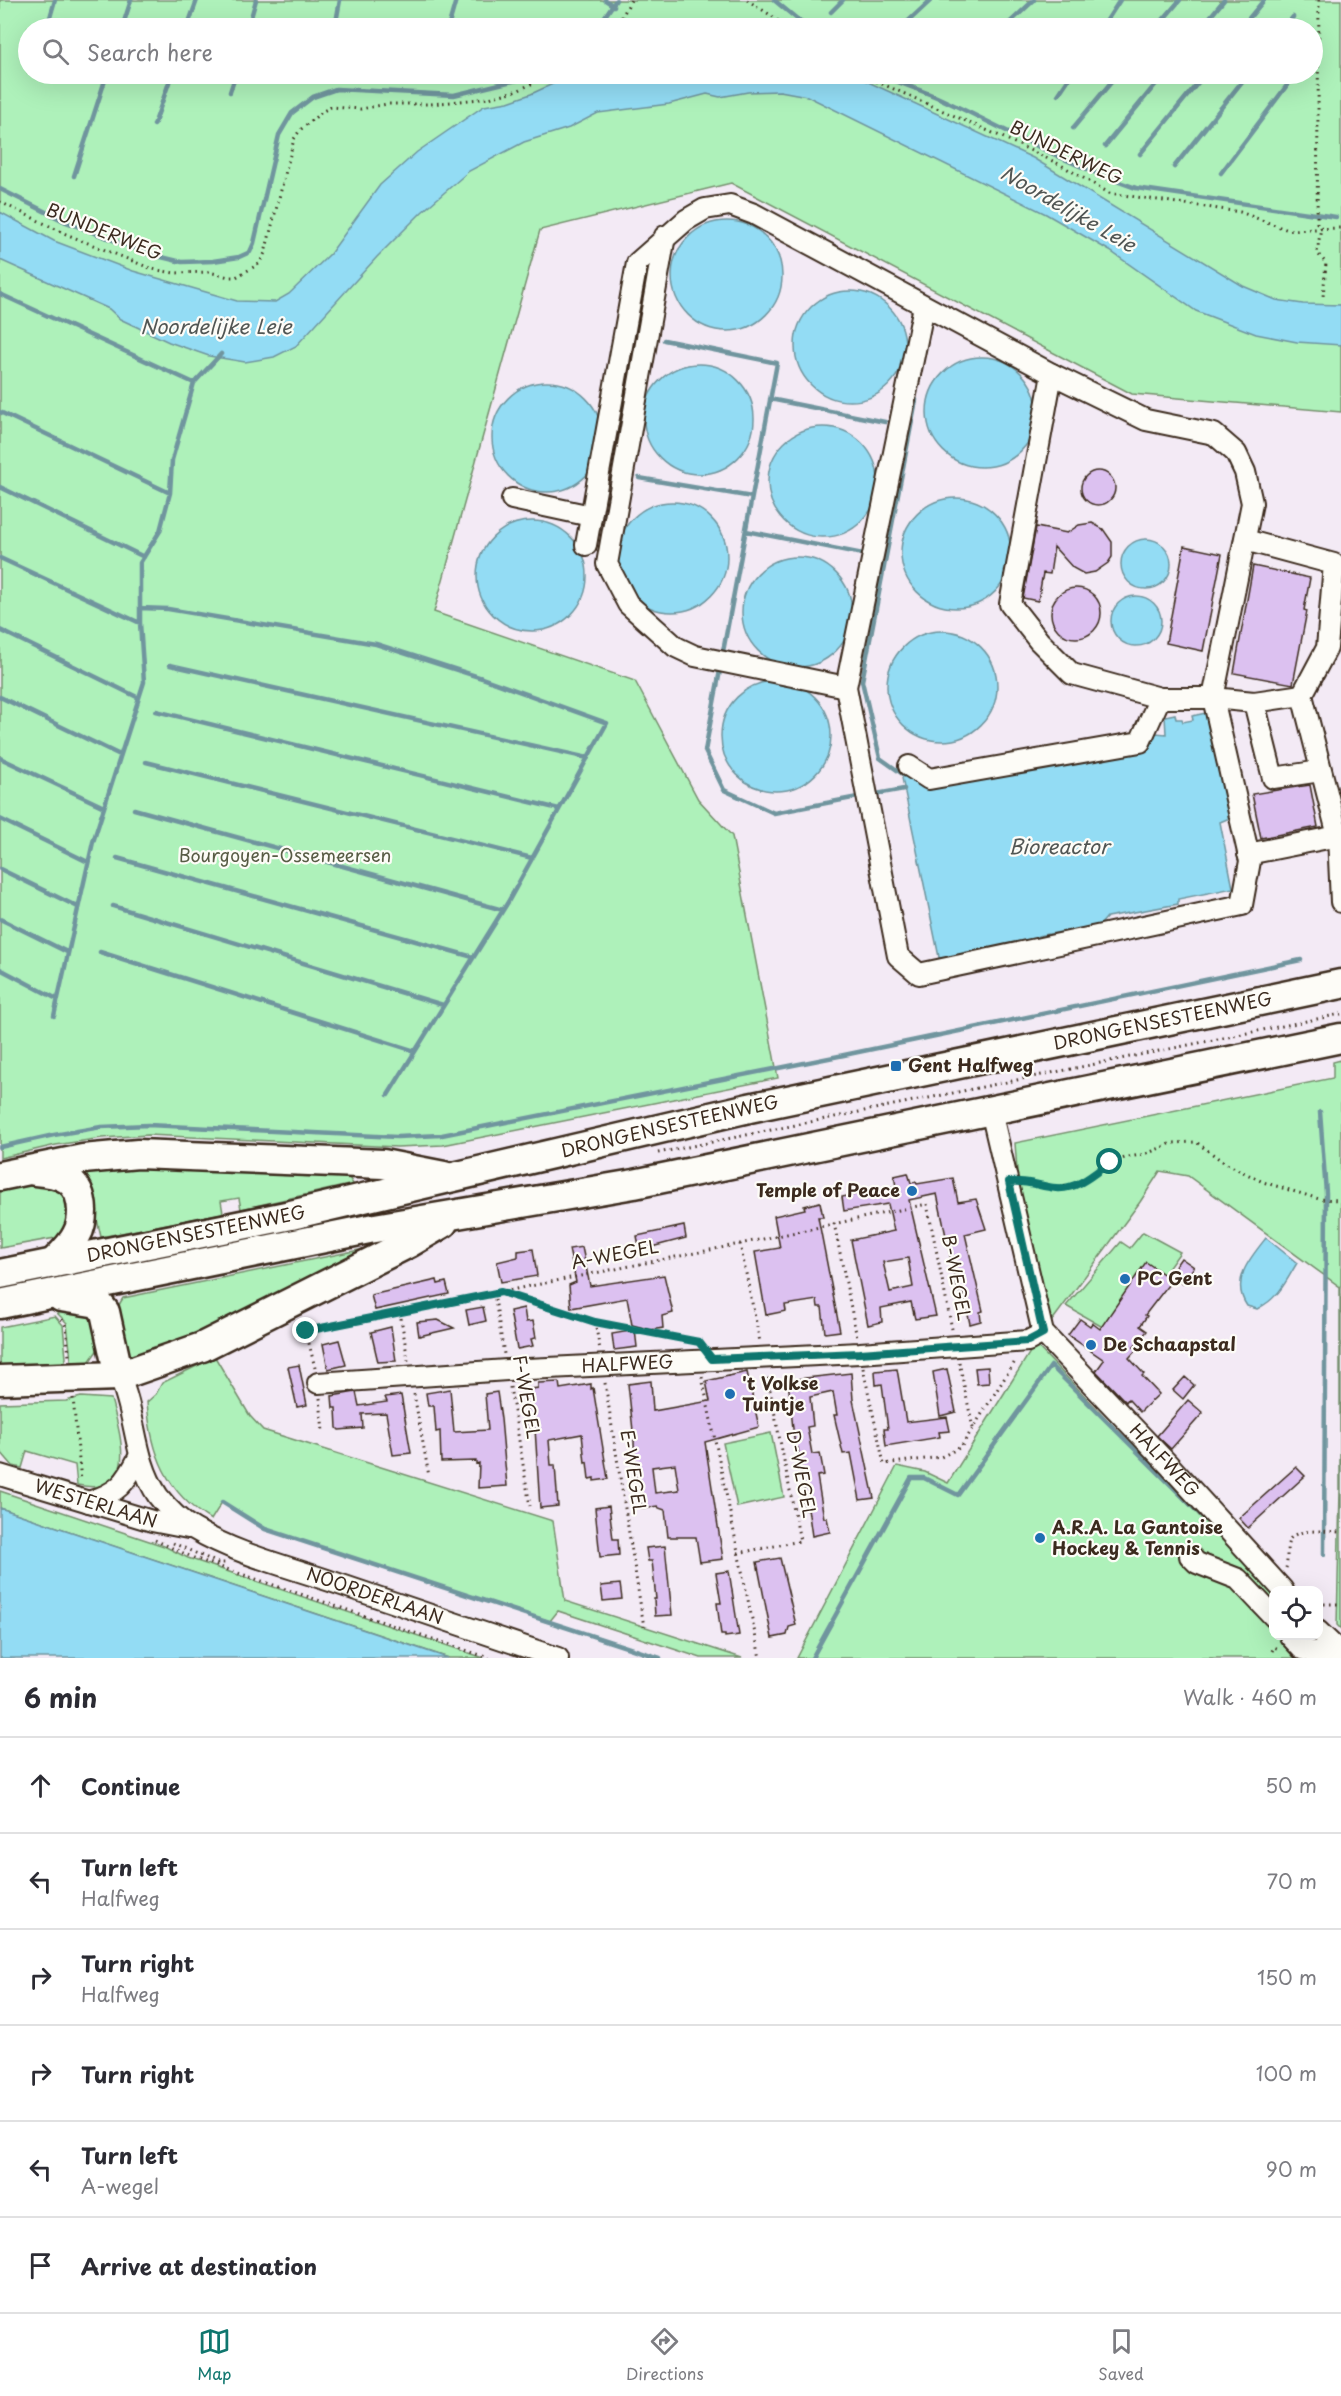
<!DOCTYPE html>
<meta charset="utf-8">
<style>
:root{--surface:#fff;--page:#f7f7f7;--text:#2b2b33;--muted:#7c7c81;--line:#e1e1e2;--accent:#0f766e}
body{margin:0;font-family:"Playpen Sans",sans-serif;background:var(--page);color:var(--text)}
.controls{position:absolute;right:18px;bottom:18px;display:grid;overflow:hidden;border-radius:12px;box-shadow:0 6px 24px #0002}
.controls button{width:54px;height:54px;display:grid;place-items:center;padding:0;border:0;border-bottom:2px solid var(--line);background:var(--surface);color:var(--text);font:30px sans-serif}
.stop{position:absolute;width:18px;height:18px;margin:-14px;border:4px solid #0f766e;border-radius:50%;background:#fff}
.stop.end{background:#0f766e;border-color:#fff;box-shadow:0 2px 6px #0008}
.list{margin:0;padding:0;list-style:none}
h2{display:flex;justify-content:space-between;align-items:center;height:78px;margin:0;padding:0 24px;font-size:26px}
h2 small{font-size:20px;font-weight:400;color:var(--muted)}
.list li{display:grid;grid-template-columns:39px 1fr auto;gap:18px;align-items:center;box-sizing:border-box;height:96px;padding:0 24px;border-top:2px solid var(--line)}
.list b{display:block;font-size:22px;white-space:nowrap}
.list p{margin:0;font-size:20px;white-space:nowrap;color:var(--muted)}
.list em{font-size:20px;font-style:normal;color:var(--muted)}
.icon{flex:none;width:33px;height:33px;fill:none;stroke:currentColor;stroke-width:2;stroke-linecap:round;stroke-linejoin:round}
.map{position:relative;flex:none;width:1341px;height:1658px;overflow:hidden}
.search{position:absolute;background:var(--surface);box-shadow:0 6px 24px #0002;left:18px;right:18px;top:18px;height:66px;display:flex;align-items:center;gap:15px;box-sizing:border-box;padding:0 21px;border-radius:33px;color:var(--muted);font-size:22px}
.sheet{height:654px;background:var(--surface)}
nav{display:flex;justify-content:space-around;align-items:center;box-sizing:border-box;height:84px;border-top:2px solid var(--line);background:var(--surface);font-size:16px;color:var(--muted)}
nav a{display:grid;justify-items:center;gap:3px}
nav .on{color:var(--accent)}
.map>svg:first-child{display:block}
.green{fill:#aef1ba;stroke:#748e6c;stroke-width:1.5;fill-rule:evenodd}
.water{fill:#93dcf4;stroke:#70959e;stroke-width:1.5}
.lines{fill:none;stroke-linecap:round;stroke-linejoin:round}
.stream{stroke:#70959e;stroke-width:4.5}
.building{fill:#dcc1f0;stroke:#3b2a1e;stroke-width:1.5;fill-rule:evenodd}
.minor-casing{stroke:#3b2a1e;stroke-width:24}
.highway-casing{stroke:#3b2a1e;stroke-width:33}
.path{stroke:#3b2a1e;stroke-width:3;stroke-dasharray:1.5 4.5;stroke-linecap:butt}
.minor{stroke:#fdfcf7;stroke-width:20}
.highway{stroke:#fdfcf7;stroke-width:28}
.route{stroke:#0f766e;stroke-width:8}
.poi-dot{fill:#1f6fb2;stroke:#fdfcf7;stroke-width:2}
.labels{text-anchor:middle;stroke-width:4.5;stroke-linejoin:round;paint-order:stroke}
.street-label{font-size:18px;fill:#3b2a1e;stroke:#fdfcf7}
.park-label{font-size:18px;fill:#585c45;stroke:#fdfcf7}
.poi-label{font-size:18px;font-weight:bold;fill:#3b2a1e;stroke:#fdfcf7;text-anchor:start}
.water-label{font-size:20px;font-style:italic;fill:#515654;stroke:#fdfcf7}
</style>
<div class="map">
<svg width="1341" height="1658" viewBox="0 0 1341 1658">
<rect width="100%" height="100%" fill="#f3eaf5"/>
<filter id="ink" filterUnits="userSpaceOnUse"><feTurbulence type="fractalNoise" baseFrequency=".0167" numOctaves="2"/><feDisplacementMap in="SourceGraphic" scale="12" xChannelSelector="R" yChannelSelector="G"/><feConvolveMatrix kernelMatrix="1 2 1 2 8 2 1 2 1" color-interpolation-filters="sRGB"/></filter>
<g filter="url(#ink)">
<path class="green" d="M0 0H1341V412L1132 394 731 183 540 230 434 612 635 681 698 799 732 836 778 1078 443 1145 397 1147 148 1135 102 1138 56 1145 0 1158ZM28 28H1312V74H28Z
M1341 1060V1629L1337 1625 1340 1490V1287L1188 1176 1160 1171 1140 1202 1049 1325 1018 1184 1015 1143 1333 1078V1062Z
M83 1159 339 1161 353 1184 241 1209 239 1198 221 1201 223 1213 101 1237Z
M54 1182 71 1199 66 1236 0 1248V1185Z
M1143 1232 1180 1252 1120 1337 1066 1306 1121 1242 1130 1248Z
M369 1248 216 1329 121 1362 113 1315 123 1298Z
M80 1306 95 1317 99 1348 89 1362 72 1368 67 1323 56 1312Z
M55 1316 63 1325 66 1358 64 1362 50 1366 0 1368V1327Z
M1035 1344 1273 1593 1274 1636H1314L1336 1658H797L897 1466 925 1472 948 1483Z
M215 1357 250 1416 263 1430 553 1521 565 1601 742 1658H701L558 1611 550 1621 265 1529 222 1502 211 1520C166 1493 151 1453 147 1402L156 1394 162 1383Z
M81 1397 111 1399C121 1436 140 1498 77 1485L75 1465 27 1451 22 1468 13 1466 0 1451V1403L66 1401Z
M771 1433 784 1497 737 1507 723 1443Z
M0 1491 164 1546 188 1558 484 1658H449L0 1508Z"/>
<path class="water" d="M574 74H851L1033 158 1243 286 1276 300 1303 304 1341 305V345L1297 342 1256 334 1196 311 1110 251 1046 214 807 96 780 91 748 92 720 97 707 94 669 104 598 113 569 128 524 142 469 171 422 212 377 257 296 346 274 357 245 362 209 356 169 342 120 319 109 309 0 260V212L54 241 133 271 237 301 275 302 289 294 330 254 380 185 417 152 484 106 508 102 531 94Z
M672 276a55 55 0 1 1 110 0a55 55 0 1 1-110 0Z
M795 346a55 55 0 1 1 110 0a55 55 0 1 1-110 0Z
M927 412a55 55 0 1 1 110 0a55 55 0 1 1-110 0Z
M644 419a55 55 0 1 1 110 0a55 55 0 1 1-110 0Z
M492 437a55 55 0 1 1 110 0a55 55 0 1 1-110 0Z
M768 482a55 55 0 1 1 110 0a55 55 0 1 1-110 0Z
M901 553a55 55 0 1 1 110 0a55 55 0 1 1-110 0Z
M617 557a55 55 0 1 1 110 0a55 55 0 1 1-110 0Z
M477 576a55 55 0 1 1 110 0a55 55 0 1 1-110 0Z
M1121 564a25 25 0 1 1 50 0a25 25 0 1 1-50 0Z
M742 612a55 55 0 1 1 110 0a55 55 0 1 1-110 0Z
M1111 621a25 25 0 1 1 50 0a25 25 0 1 1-50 0Z
M887 686a55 55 0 1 1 110 0a55 55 0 1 1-110 0Z
M721 736a55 55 0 1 1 110 0a55 55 0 1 1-110 0Z
M1206 713 1210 735 1214 736 1232 817 1220 822 1233 888 1178 899V904L1107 917 1100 925 1038 936 1031 943 940 962 902 778 908 770 1067 762 1151 745 1156 733 1166 734 1165 716 1175 714 1176 719H1182L1183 722 1193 720 1192 716Z
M1266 1238 1297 1263C1285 1283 1279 1298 1257 1309L1247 1306C1230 1281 1250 1258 1266 1238Z
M0 1508 448 1658H0Z"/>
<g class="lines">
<path class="stream" d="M605 0 614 6
M774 0 808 28
M831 12 843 0
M47 28 55 0
M122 28 131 0
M187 28 197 0
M248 28 256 0
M335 28 340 0
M448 28 456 0
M597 28 616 0
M901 28 931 0
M1004 28 1034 0
M1102 28 1120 0
M1156 28 1180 0
M1201 28 1224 0
M1241 28 1264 0
M1284 28 1293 17
M879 74C898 83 919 89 939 98 1004 128 1067 165 1136 188L1336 217
M951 77 955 74
M230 92 236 74
M1058 95 1072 74
M154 125 172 74
M1073 128 1118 74
M1105 146 1164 74
M1140 154 1205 74
M1174 167 1248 74
M1221 173 1291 80
M74 176 107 74
M0 189 66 222 149 254 182 262 213 261 239 257 250 252 254 243 279 135 292 113 313 97 336 89 454 95 517 80 530 74
M0 294 194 383
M664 340 777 363 722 657
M770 399 885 422
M0 412 170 493
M639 478 752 497
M0 487 144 557
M746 531 863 554
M0 558 140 623
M140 608 168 609 376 644 482 678 607 723 508 902 388 1095
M0 630 139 698
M170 665 588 758
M721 665 705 751 724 790 774 813 863 796
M0 697 120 755
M156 711 559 809
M0 758 104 807
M146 762 532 858
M904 775 880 758 862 681 916 400
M871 795 904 789
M134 809 503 910
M0 819 88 862
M117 858 473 957
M0 869 78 907
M113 906 443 1005
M0 919 67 952
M100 952 415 1051
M0 969 57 999
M54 1016 93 842 144 682 140 623V563L160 531 170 493 172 460 194 383 221 354
M1320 1112 1326 1193 1324 1554
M0 1147 54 1135 101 1127 148 1125 397 1137 442 1135 844 1055 1301 960
M222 1502 265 1529 660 1658
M812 1658 911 1478H924L958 1495 1051 1366 1207 1521"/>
</g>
<path class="building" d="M1081 488a17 17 0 1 1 34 0a17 17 0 1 1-34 0Z
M1092 523 1103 529 1112 542V557L1108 563 1095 572 1084 574 1073 568 1054 547 1050 574 1043 573 1038 601 1023 598 1036 527 1067 533 1079 525Z
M1184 546 1222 554 1203 651 1166 643Z
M1253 566 1310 578 1304 610 1307 611 1293 684 1234 673Z
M1051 613a25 25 0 1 1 50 0a25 25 0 1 1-50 0Z
M1310 785 1318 827 1261 838 1252 794Z
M908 1173 911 1183 916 1182 917 1184 953 1178 958 1202 976 1199 986 1229 965 1234 983 1311 980 1312 981 1321 970 1324 963 1291 958 1292 937 1194 909 1200 936 1316 915 1319 911 1302 881 1308 882 1322 868 1325 851 1240 894 1231 888 1204 844 1211 842 1197 896 1186 894 1176ZM908 1258 913 1287 890 1292 883 1262Z
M820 1202 823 1217H818L840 1331 825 1333 822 1307H818L817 1300 785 1305 786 1311 766 1315 755 1252 780 1248 774 1216 805 1209 804 1206Z
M684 1226 686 1238 640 1250 637 1236Z
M582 1247 590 1286 664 1275 673 1313 662 1316 663 1328 651 1330 632 1325 627 1298 571 1308 569 1285 576 1282 569 1249Z
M533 1249 537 1276 501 1282 497 1262 518 1257V1251Z
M1181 1258 1194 1267 1183 1283 1169 1275Z
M1146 1262 1172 1280 1145 1315 1147 1316 1140 1326 1147 1331 1134 1347 1137 1349 1129 1358 1144 1374 1142 1376 1159 1394 1140 1412 1128 1399 1126 1402 1096 1371 1104 1360 1068 1335 1080 1319 1090 1326 1092 1323 1100 1329Z
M437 1280 438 1284 446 1282 449 1294 375 1310 371 1295Z
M483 1307 486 1321 469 1325 466 1310Z
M524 1308 526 1322 533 1321 536 1338 531 1339 533 1346 517 1349 510 1311Z
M438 1320 454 1328 419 1336 417 1322Z
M391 1327 396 1361 378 1362 371 1332Z
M635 1330 637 1347 614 1350 612 1334Z
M339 1340 346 1365 328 1369 323 1344Z
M299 1365 307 1405 297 1407 288 1367Z
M988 1367 989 1383 977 1384 975 1368Z
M897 1369 906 1422 947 1417 950 1431 939 1432 940 1437 886 1446 884 1429H888L882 1384 876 1385 875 1371Z
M947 1369 956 1412 940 1416 933 1372Z
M747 1372 759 1427 705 1442 723 1559 700 1562 696 1537H668L665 1510 659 1508 658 1506 642 1508 639 1477 635 1478 634 1440 628 1384 651 1381 653 1411 710 1401 706 1381ZM675 1464 679 1490 655 1493 652 1467Z
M851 1373 853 1400 874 1498 860 1500 851 1453 843 1454 834 1415H837L833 1392 810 1397 813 1426 807 1427 812 1454 820 1453 824 1475 817 1476 824 1518H827L830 1532 812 1536 808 1508 805 1509 802 1495 805 1494 798 1448H795L788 1380Z
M1185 1377 1194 1385 1183 1399 1173 1390Z
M559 1382 560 1389 591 1384V1389L593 1388 608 1479 594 1481V1478L589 1479 587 1462 585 1463 582 1434 549 1440 551 1465H555L558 1506 540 1508 535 1428 527 1429 526 1412H528L525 1390 538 1388V1383Z
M450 1389 454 1432 488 1430 485 1394 497 1392 501 1419 507 1486 478 1488 479 1463 476 1464V1461L441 1462 440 1431 436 1432 434 1406H428L426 1393Z
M356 1392 359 1406 387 1402 385 1397 401 1395 411 1453 393 1455 386 1413 362 1414 363 1428 339 1430 337 1428 336 1408H333L332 1396Z
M1188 1400 1203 1413 1171 1449 1157 1436Z
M1296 1467 1305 1476 1248 1528 1239 1518Z
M609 1506 613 1539H618L619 1555 600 1557 595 1508Z
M665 1546 672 1615 655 1616 654 1599H656L652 1561H648L646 1548Z
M780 1558 796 1625 789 1627 787 1635 772 1638 757 1562Z
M729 1571 739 1635 725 1637V1635H721L717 1603H721L716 1573Z
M620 1584 622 1599 603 1601 601 1586Z"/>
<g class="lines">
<defs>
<g id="minor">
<path d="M665 236 607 564 628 604 676 647 695 656 846 687"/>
<path d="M924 306 846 687 898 956 919 974 1242 905 1250 861 1213 698 1252 503 1245 472 1236 453 1214 434 1146 420 1052 374"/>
<path d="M512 499 591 516"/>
<path d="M1245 540 1334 564 1327 648 1302 695 1338 836 1341 902"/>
<path d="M586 545 637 263 686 220 705 209 730 205 754 214 1052 374 1010 604 1039 641 1072 674 1160 698"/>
<path d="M1302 695 1254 702 1273 778 1321 771"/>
<path d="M909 766 929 779 1140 742 1160 698H1213L1254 702"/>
<path d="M1248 854 1338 836"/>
<path id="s1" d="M991 1111 1043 1333 1169 1465 1283 1590"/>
<path id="s2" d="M119 1376C137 1415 133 1459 158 1496 168 1509 180 1521 194 1529 234 1553 286 1566 330 1581 406 1607 482 1632 558 1658"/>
<path id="s3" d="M318 1383 507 1370 860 1353 1028 1341 1043 1333"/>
<path id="s4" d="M0 1475 152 1521 188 1528"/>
<path d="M89 1502C119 1492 125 1484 139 1457"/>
<path d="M1190 1556 1197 1563 1238 1579 1274 1617"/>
<path d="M1318 1631 1341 1653"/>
<path d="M1290 1636 1302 1649 1334 1658"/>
</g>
<g id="highway">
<path d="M35 1171C62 1173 81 1179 82 1211 82 1219 81 1227 77 1234 72 1245 62 1254 53 1263"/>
<path d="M0 1176 83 1159 138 1154 383 1164 444 1176"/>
<path id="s5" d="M0 1274 291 1215 749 1108 1341 984"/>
<path d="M61 1297 98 1303 105 1312 119 1376"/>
<path d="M0 1304 369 1229 634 1184 1341 1038"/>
<path d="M0 1380 119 1376 202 1347 409 1243 443 1223"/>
</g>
</defs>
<use href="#minor" class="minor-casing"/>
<use href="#highway" class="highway-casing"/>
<path class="path" d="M747 0 772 16 787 28
M1319 0 1317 223 1321 227 1317 253 1326 263 1323 297
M616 28 631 0
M744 28H748
M860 74 1002 137 1061 165 1109 193 1240 212 1288 230 1341 228
M0 202 66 234 152 269 174 273 209 272 229 277H236L259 264 265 253 294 139 300 130 323 111 331 107 361 109 387 104H431L489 98 519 90 551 74
M658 1153 1341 1014
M1023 1181 1057 1188 1078 1184 1110 1163 1128 1157 1146 1154 1172 1143 1196 1142 1225 1163 1263 1182 1319 1199 1341 1200
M834 1223 857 1338
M740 1244 760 1342
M494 1293 504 1354
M503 1293 595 1322 700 1343
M400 1312 408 1361
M62 1319 66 1326 69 1356
M595 1322 600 1350
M959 1362 973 1428
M315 1368 306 1331 740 1244 927 1204 952 1329
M863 1368 884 1464 941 1457 961 1447 1016 1360
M702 1377 760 1658
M605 1383 644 1627
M510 1387 530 1506
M414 1394 429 1476
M73 1398 81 1481
M320 1398 323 1432
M155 1540 194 1558 489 1658
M173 1543 218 1563H225
M738 1553 800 1541 767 1375
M1286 1568C1288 1561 1286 1552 1288 1544 1291 1526 1327 1532 1341 1532
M1318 1604H1341
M1272 1651 1274 1647 1279 1649"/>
<use href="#minor" class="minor"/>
<use href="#highway" class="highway"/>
</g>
</g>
<g class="lines" filter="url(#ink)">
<path class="route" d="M306 1331 501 1292 595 1322 699 1342 712 1359 860 1353 1028 1341 1043 1333 1009 1182C1028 1180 1038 1186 1056 1188 1077 1190 1094 1174 1110 1162"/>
</g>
<g class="poi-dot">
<rect x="890" y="1060" width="12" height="12" rx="3"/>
<circle cx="912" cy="1191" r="6"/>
<circle cx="1125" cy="1279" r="6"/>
<circle cx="1091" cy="1345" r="6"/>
<circle cx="730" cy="1394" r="6"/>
<circle cx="1040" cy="1538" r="6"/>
</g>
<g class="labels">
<g class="street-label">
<text transform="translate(1066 153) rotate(26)" y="6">BUNDERWEG</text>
<text transform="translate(104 232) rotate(22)" y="6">BUNDERWEG</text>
<text dy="6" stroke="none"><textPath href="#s5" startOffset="1190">DRONGENSESTEENWEG</textPath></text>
<text dy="6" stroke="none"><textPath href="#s5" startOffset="686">DRONGENSESTEENWEG</textPath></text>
<text dy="6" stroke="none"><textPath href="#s5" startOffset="200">DRONGENSESTEENWEG</textPath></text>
<text transform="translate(615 1255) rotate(-11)" y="6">A-WEGEL</text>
<text transform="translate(956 1278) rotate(79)" y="6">B-WEGEL</text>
<text dy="6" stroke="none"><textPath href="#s3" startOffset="310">HALFWEG</textPath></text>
<text transform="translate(526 1397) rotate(80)" y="6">F-WEGEL</text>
<text dy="6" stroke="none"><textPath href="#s1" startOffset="404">HALFWEG</textPath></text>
<text transform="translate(633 1472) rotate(81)" y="6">E-WEGEL</text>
<text transform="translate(801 1474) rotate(79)" y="6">D-WEGEL</text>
<text dy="6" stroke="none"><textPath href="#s4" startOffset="100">WESTERLAAN</textPath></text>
<text dy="6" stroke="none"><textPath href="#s2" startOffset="369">NOORDERLAAN</textPath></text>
</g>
<g class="park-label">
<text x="285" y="862">Bourgoyen-Ossemeersen</text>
</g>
<g class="poi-label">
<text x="908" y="1072">Gent Halfweg</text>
<text x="900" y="1197" text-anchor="end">Temple of Peace</text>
<text x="1137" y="1285">PC Gent</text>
<text x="1103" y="1351">De Schaapstal</text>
<text x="742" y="1390">'t Volkse<tspan x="742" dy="21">Tuintje</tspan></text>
<text x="1052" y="1534">A.R.A. La Gantoise<tspan x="1052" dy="21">Hockey &amp; Tennis</tspan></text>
</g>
<g class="water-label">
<text transform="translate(1068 209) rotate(30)" y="7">Noordelijke Leie</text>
<text x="216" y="334">Noordelijke Leie</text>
<text x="1059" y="854">Bioreactor</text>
</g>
</g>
</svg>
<div class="controls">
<button><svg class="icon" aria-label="locate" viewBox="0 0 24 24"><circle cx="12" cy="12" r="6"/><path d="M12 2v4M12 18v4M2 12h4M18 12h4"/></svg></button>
</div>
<div class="stop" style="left:1110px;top:1162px"></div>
<div class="stop end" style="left:306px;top:1331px"></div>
<div class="search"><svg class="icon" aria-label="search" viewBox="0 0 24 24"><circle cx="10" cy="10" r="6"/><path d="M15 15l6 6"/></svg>Search here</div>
</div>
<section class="sheet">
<h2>6 min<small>Walk · 460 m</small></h2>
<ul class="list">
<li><svg class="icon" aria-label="ahead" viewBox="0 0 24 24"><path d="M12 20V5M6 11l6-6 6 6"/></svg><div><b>Continue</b></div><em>50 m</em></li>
<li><svg class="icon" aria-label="left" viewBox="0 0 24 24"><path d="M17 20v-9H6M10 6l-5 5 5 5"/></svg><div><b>Turn left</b><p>Halfweg</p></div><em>70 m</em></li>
<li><svg class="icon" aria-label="right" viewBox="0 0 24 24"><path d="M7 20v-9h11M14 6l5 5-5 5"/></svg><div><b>Turn right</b><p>Halfweg</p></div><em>150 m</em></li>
<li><svg class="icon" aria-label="right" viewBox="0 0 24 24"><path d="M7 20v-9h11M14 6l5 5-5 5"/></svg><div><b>Turn right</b></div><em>100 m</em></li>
<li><svg class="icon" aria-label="left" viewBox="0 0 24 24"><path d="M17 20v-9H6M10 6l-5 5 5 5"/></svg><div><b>Turn left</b><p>A-wegel</p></div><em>90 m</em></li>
<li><svg class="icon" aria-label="arrive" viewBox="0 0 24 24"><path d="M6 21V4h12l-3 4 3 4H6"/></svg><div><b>Arrive at destination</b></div></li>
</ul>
</section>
<nav>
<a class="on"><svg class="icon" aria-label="map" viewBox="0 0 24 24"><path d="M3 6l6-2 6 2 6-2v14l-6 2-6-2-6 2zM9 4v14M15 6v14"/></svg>Map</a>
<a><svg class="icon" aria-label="directions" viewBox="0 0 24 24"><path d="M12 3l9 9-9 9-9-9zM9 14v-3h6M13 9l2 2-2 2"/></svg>Directions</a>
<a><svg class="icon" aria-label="saved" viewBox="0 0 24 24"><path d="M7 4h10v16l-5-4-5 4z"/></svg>Saved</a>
</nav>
